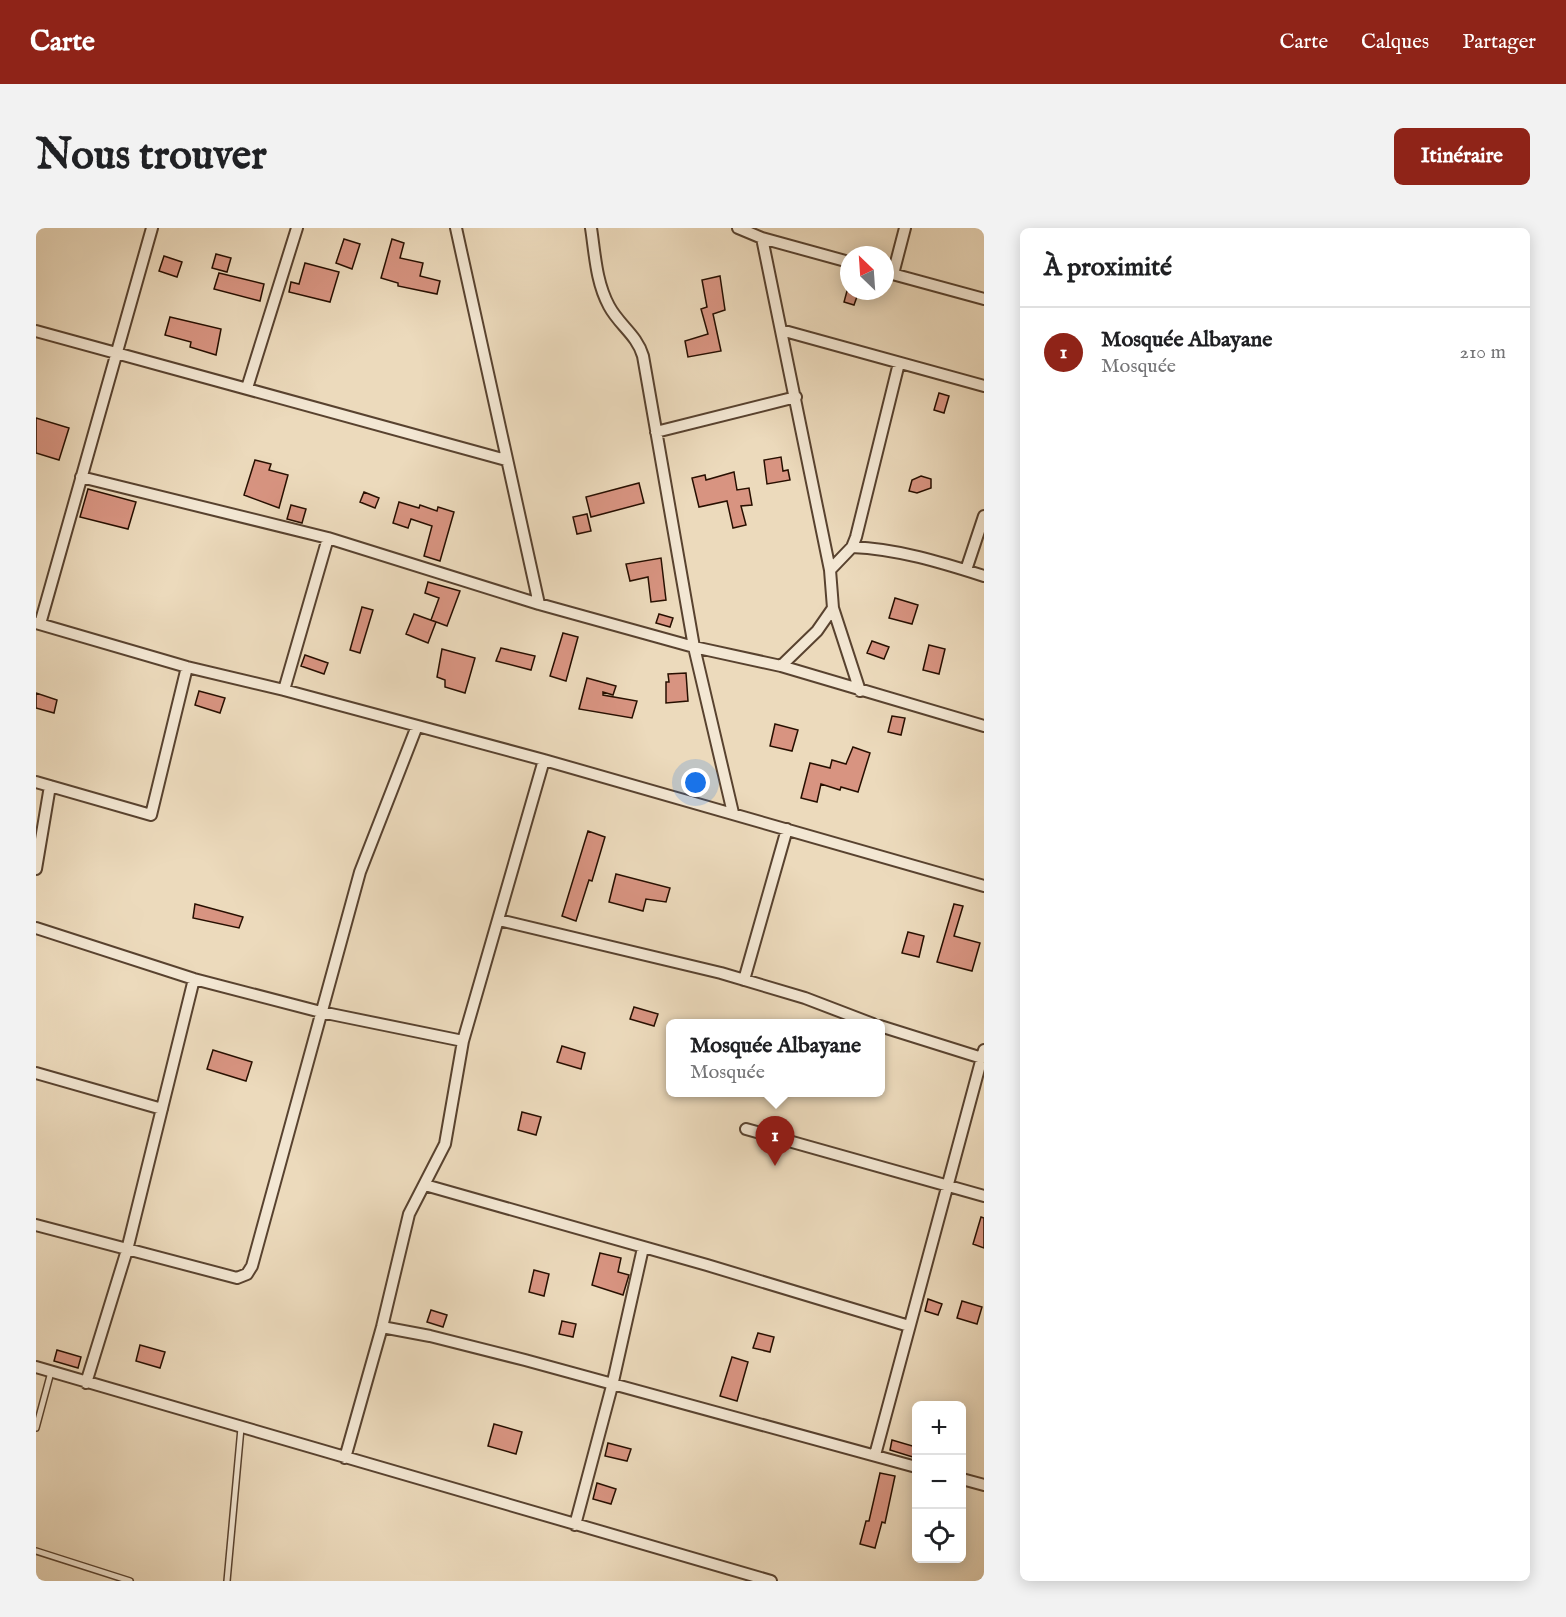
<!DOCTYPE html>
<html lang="fr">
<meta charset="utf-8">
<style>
:root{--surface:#fff;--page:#f2f2f2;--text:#202124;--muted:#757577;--line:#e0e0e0;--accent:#8f2418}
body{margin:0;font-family:"IM FELL English",serif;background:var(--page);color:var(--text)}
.controls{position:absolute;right:18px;bottom:18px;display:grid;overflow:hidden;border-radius:9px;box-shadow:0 3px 15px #0003}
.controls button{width:54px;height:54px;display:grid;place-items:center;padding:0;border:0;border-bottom:2px solid var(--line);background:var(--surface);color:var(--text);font:30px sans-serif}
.compass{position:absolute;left:804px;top:18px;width:54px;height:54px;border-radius:50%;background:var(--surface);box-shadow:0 3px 15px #0003;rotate:335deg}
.you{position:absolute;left:660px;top:555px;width:21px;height:21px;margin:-15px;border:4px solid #fff;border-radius:50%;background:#1a73e8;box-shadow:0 0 0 9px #1a73e833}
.badge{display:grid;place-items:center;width:39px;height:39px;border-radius:50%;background:var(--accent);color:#fff;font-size:20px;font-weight:700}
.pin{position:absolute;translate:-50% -50px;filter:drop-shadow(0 2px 3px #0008)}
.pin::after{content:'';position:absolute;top:32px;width:21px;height:18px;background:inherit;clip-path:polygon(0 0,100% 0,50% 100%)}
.popup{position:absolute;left:630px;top:791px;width:219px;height:78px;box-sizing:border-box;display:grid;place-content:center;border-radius:9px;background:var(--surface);filter:drop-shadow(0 2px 4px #0005);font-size:20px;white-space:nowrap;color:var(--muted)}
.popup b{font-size:22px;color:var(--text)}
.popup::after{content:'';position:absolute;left:50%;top:100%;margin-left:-12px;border:12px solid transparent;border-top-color:var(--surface)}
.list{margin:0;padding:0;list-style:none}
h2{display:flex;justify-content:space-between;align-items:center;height:78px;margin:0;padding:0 24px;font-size:26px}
h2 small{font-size:20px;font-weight:400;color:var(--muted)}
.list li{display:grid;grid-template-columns:39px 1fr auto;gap:18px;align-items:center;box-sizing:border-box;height:90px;padding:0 24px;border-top:2px solid var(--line)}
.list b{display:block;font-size:22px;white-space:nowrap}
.list p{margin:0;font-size:20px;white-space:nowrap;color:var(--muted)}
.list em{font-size:20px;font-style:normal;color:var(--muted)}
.icon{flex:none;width:33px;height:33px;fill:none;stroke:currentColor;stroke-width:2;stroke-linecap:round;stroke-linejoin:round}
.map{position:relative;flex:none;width:948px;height:1353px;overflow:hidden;border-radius:9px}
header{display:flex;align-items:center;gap:36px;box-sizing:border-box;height:84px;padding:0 30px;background:var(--accent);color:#fff}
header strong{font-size:28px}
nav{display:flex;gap:33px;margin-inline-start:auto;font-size:21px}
.intro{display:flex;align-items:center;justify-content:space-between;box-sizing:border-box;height:144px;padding:0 36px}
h1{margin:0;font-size:42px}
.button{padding:15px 27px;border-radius:9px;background:var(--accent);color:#fff;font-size:21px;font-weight:700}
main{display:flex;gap:36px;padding:0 36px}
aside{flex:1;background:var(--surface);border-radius:9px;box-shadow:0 3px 15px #0003}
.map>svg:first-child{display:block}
.building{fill:#d89481;stroke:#270f00;stroke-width:1.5}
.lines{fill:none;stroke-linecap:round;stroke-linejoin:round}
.lane-casing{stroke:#58422f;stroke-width:8}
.street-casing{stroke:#58422f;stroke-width:14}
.lane{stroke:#f3e7d3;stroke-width:5}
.street{stroke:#f3e7d3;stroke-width:10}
</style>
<header>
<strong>Carte</strong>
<nav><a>Carte</a><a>Calques</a><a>Partager</a></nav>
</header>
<div class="intro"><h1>Nous trouver</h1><a class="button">Itinéraire</a></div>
<main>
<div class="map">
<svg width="948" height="1353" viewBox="0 0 948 1353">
<rect width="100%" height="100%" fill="#ecdabc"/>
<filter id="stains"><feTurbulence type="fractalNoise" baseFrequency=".00333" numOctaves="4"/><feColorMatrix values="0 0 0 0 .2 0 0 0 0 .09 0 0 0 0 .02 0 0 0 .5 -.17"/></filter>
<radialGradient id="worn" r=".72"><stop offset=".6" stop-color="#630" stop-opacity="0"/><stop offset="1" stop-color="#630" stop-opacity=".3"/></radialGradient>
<path class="building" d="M308 11 324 16 316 41 300 35Z
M356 11 368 15 364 30 387 35 384 48 404 53 401 66 362 58V55L345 50Z
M180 26 195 30 191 44 176 40Z
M128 28 146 34 141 49 123 43Z
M269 35 303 44 294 74 253 64 255 54 263 56Z
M183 45 228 56 224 73 178 61Z
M684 48 689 82 677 86 685 123 652 129 649 113 672 106 665 81 671 79 666 52Z
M811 63H823L818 77 808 74Z
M134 89 185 101 180 127 154 119 155 114 129 107Z
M903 165 913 168 908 185 898 182Z
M0 190 33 200 23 232 0 225Z
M745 229 747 243 752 242 754 252 731 256 728 232Z
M219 232 235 236 233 242 252 247 243 280 208 267Z
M698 244 701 262 713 260 716 277 705 278 710 297 697 300 691 273 663 279 656 250 669 247 670 252Z
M885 248 895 251V260L881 265 873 263 876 252Z
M603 255 608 275 555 289 550 269Z
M52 261 100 274 92 301 44 289Z
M328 264 343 270 339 280 324 274Z
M363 274 383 280 384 277 401 283 402 279 418 284 404 333 388 328 396 298 375 291 372 300 357 295Z
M255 277 270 281 266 295 251 291Z
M551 286 555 303 541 306 537 289Z
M625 330 630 372 615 374 612 349 594 353 590 336Z
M392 354 424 363 411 398 395 392 403 370 389 365Z
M859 370 882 377 876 396 853 390Z
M326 379 337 382 324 425 314 422Z
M378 386 400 394 392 415 370 406Z
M623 386 637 390 634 399 620 395Z
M527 405 542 409 530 453 514 448Z
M836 413 853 419 848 431 831 425Z
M893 417 909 421 903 446 887 442Z
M465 420 499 428 495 442 460 433Z
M406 421 439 430 429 465 409 459V452L401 449Z
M269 427 292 435 288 446 265 438Z
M650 445 652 473 630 475V454H633L632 446Z
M551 450 580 458 577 467 567 464V467L601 473 596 490 543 481Z
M163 463 189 470 184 485 159 477Z
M0 465 21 472 18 485 0 480Z
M856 488 869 490 865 507 852 504Z
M739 496 762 502 756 523 734 518Z
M817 519 834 525 822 564 805 559 804 562 785 556 781 574 765 570 774 535 794 540 796 532 810 536Z
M552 603 569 609 556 653 553 652 540 693 526 688Z
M580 646 634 660 630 674 610 671 607 683 573 674Z
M159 676 207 689 203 700 157 690Z
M918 676 927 678 918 708 944 715 936 743 901 734Z
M872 704 888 708 883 729 866 725Z
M598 779 622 786 618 798 594 791Z
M526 818 549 825 545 841 521 834Z
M177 822 216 834 210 853 171 841Z
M486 884 505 889 500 907 482 902Z
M945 989 948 990V1020L937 1016Z
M564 1025 585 1030 582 1044 593 1047 587 1067 556 1057Z
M498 1042 513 1046 508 1068 493 1064Z
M892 1071 906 1076 902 1087 889 1083Z
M926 1073 946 1079 941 1096 921 1090Z
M395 1082 411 1087 407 1099 391 1094Z
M526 1093 540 1096 537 1109 523 1106Z
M722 1105 738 1109 734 1124 717 1120Z
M104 1117 129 1124 124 1140 100 1133Z
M21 1122 45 1129 42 1140 18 1133Z
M696 1129 712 1134 701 1173 684 1168Z
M458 1196 486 1204 480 1226 452 1218Z
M856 1212 880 1219V1230L854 1222Z
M572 1215 595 1221 591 1233 569 1228Z
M844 1245 859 1248 849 1295 846 1294 839 1320 824 1316 830 1293H833Z
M561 1255 580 1261 575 1276 557 1271Z"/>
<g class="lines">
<defs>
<path id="lane" d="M0 1200 15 1144
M0 1323 94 1353
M191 1353 205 1200"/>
<path id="street" d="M420 0 503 376
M555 0C559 26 560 54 573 78 583 97 601 107 607 128L658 419 697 585
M702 0 726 10 813 34
M726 10 794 342 797 380 824 463
M849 44 948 71
M857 46 869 0
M745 102 948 158
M0 103 470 232
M211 160 261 0
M620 204 760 169
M45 249 292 310 503 376 658 419 745 438 948 498
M816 319C862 321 904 334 948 348
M794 342 816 319 820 309 863 135
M930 342 948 288
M0 395 151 439 248 462 508 532 948 658
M4 396 116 0
M745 438 781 403 797 380
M248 462 292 310
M0 554 115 587 151 439
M0 641 14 558
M463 692 685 745 769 770 837 796
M0 700 158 751 285 784 427 813
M708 752 751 601
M844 798 946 830
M0 845 126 881
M710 901 948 968
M389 957 671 1037 873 1098
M0 997 201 1050 211 1046 216 1038 324 644 381 498
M346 1099 394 1108 489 1132 880 1239
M0 1139 735 1353
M50 1155 91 1022 158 751
M839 1227 948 822
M309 1230 346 1099 373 986 409 916 427 813 508 532
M926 1251 948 1257
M539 1297 576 1158 607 1020"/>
</defs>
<use href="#lane" class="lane-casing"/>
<use href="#street" class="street-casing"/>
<use href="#lane" class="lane"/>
<use href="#street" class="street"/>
</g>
<rect width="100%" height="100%" filter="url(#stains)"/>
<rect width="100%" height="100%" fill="url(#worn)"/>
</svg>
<div class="controls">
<button>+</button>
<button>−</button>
<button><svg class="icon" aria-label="locate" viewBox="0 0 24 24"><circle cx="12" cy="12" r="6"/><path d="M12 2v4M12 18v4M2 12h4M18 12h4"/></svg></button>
</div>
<svg class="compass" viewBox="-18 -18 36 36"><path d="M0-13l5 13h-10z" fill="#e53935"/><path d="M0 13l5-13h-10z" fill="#757577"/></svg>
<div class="you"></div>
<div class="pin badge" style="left:739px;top:938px">1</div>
<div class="popup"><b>Mosquée Albayane</b>Mosquée</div>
</div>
<aside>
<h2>À proximité<small></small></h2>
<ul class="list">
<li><span class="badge">1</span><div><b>Mosquée Albayane</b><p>Mosquée</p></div><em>210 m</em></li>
</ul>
</aside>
</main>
